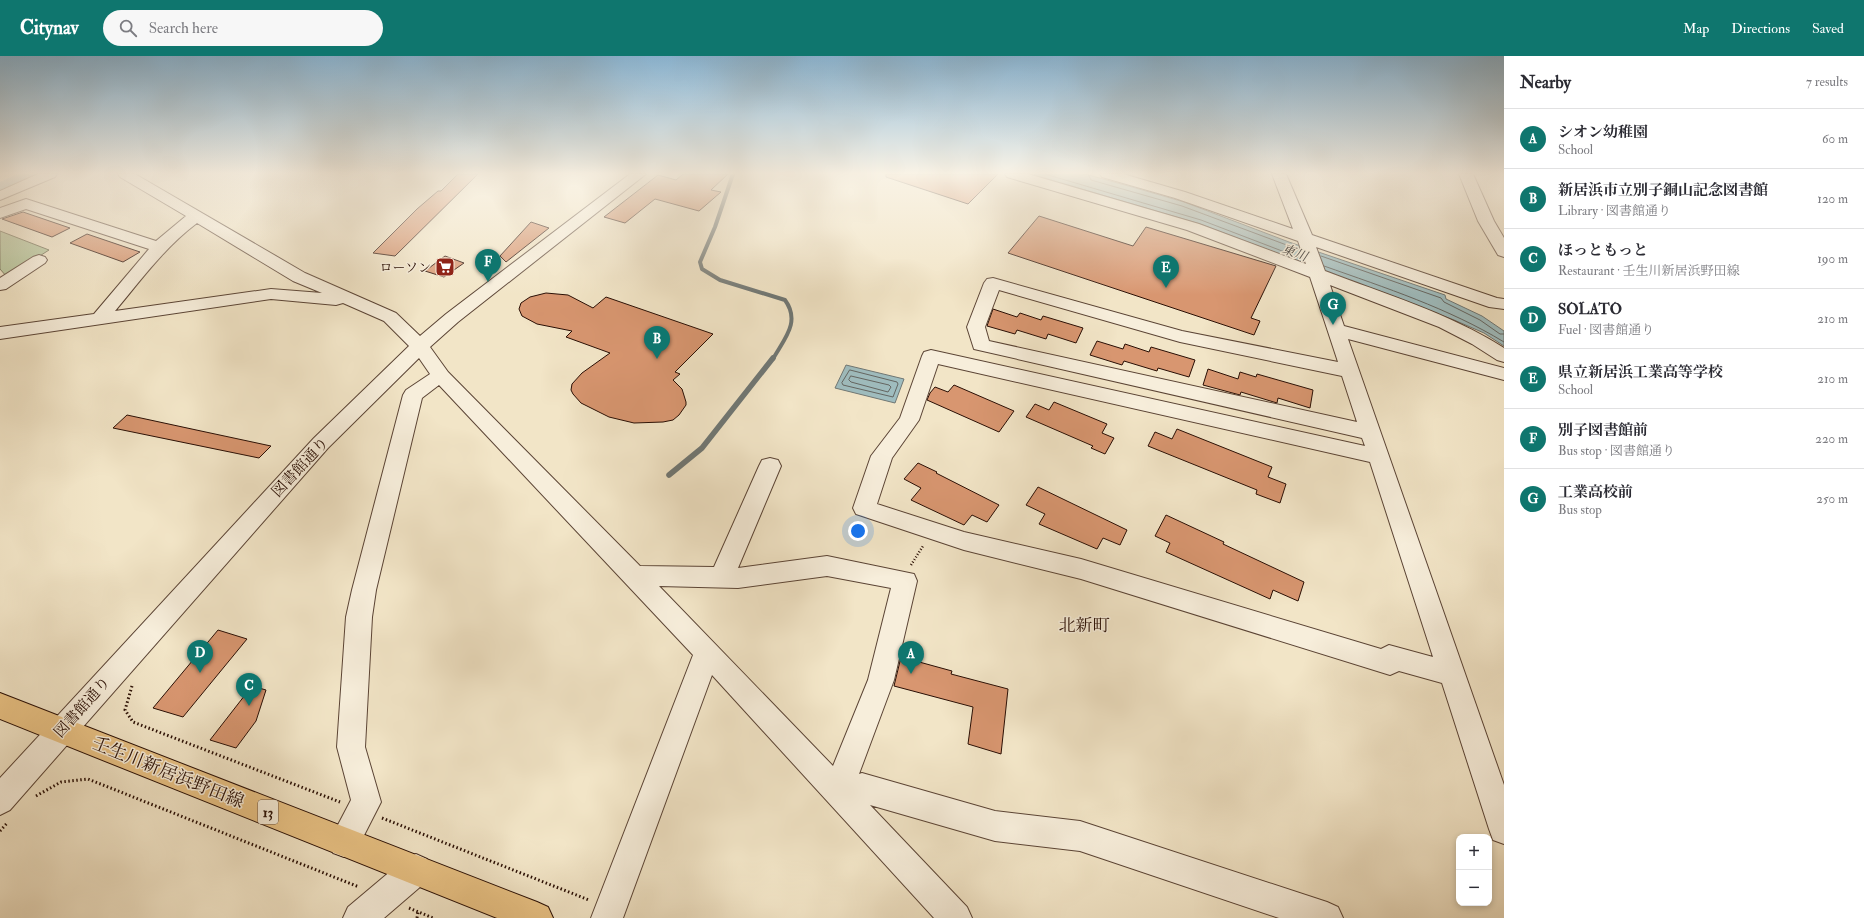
<!DOCTYPE html>
<meta charset="utf-8">
<style>
:root{--surface:#fff;--page:#f7f7f7;--text:#2b2b33;--muted:#7c7c81;--line:#e1e1e2;--accent:#0f766e}
body{margin:0;font-family:"IM FELL Double Pica","Noto Serif JP",serif;background:var(--page);color:var(--text)}
.controls{position:absolute;right:12px;bottom:12px;display:grid;overflow:hidden;border-radius:8px;box-shadow:0 2px 6px #0003}
.controls button{width:36px;height:36px;display:grid;place-items:center;padding:0;border:0;border-bottom:1px solid var(--line);background:var(--surface);color:var(--text);font:20px sans-serif}
.you{position:absolute;left:858px;top:475px;width:14px;height:14px;margin:-10px;border:3px solid #fff;border-radius:50%;background:#1a73e8;box-shadow:0 0 0 6px #1a73e833}
.badge{display:grid;place-items:center;width:26px;height:26px;border-radius:50%;background:var(--accent);color:#fff;font-size:13px;font-weight:700}
.pin{position:absolute;translate:-50% -33px;filter:drop-shadow(0 1px 2px #0008)}
.pin::after{content:'';position:absolute;top:21px;width:14px;height:12px;background:inherit;clip-path:polygon(0 0,100% 0,50% 100%)}
.list{margin:0;padding:0;list-style:none}
h2{display:flex;justify-content:space-between;align-items:center;height:52px;margin:0;padding:0 16px;font-size:17px}
h2 small{font-size:13px;font-weight:400;color:var(--muted)}
.list li{display:grid;grid-template-columns:26px 1fr auto;gap:12px;align-items:center;box-sizing:border-box;height:60px;padding:0 16px;border-top:1px solid var(--line)}
.list b{display:block;font-size:15px;white-space:nowrap}
.list p{margin:0;font-size:13px;white-space:nowrap;color:var(--muted)}
.list em{font-size:13px;font-style:normal;color:var(--muted)}
.icon{flex:none;width:22px;height:22px;fill:none;stroke:currentColor;stroke-width:2;stroke-linecap:round;stroke-linejoin:round}
.map{position:relative;flex:none;width:1504px;height:862px;overflow:hidden}
header{display:flex;align-items:center;gap:24px;box-sizing:border-box;height:56px;padding:0 20px;background:var(--accent);color:#fff}
header strong{font-size:19px}
nav{display:flex;gap:22px;margin-inline-start:auto;font-size:14px}
.search{width:280px;height:36px;background:var(--page);display:flex;align-items:center;gap:10px;box-sizing:border-box;padding:0 14px;border-radius:22px;color:var(--muted);font-size:15px}
main{display:flex}
aside{flex:1;background:var(--surface)}
.map>svg:first-child{display:block}
.green{fill:#b4c69a;stroke:#6e6a4f}
.water{fill:#9fbdbf;stroke:#707774}
.lines{fill:none;stroke-linecap:round;stroke-linejoin:round}
.shore{stroke:#646662;stroke-width:1}
.stream-far1{stroke:#707774;stroke-width:4}
.stream{stroke:#707774;stroke-width:5.5}
.river{fill:#9fbdbf;fill-rule:evenodd}
.building{fill:#d89670;stroke:#290e04}
.minor-casing{stroke:#5b4435;stroke-width:2}
.major-casing{stroke:#290e04;stroke-width:2}
.path-far1{stroke:#290e04;stroke-width:2.5;stroke-dasharray:1 2;stroke-linecap:butt}
.path{stroke:#290e04;stroke-width:3;stroke-dasharray:1.5 2.5;stroke-linecap:butt}
.minor{fill:#f7eedb;fill-rule:evenodd}
.major{fill:#e9c284;fill-rule:evenodd}
.labels{text-anchor:middle;stroke-width:3;stroke-linejoin:round;paint-order:stroke}
.far-water-label{font-size:13px;font-style:italic;fill:#58544f;stroke:#f7eedb}
.far-poi-label{font-size:13px;fill:#290e04;stroke:#f7eedb;text-anchor:end}
.shield{fill:#f7eedb;stroke:#675144;stroke-width:1}
.shield-label{font-size:14px;font-weight:bold;fill:#290e04}
.street-label{font-size:15px;fill:#290e04;stroke:#f7eedb}
.quarter-label{font-size:17px;fill:#290e04;stroke:#f7eedb}
.near-street-label{font-size:18px;fill:#290e04;stroke:#f7eedb}
</style>
<header>
<strong>Citynav</strong>
<div class="search"><svg class="icon" aria-label="search" viewBox="0 0 24 24"><circle cx="10" cy="10" r="6"/><path d="M15 15l6 6"/></svg>Search here</div>
<nav><a>Map</a><a>Directions</a><a>Saved</a></nav>
</header>
<main>
<div class="map">
<svg width="1504" height="862" viewBox="0 0 1504 862">
<rect width="100%" height="100%" fill="#f2e5c7"/>
<filter id="stains"><feTurbulence type="fractalNoise" baseFrequency=".005" numOctaves="4"/><feColorMatrix values="0 0 0 0 .2 0 0 0 0 .09 0 0 0 0 .02 0 0 0 .5 -.17"/></filter>
<radialGradient id="worn" r=".72"><stop offset=".6" stop-color="#630" stop-opacity="0"/><stop offset="1" stop-color="#630" stop-opacity=".3"/></radialGradient>
<path class="green" d="M0 175 49 194 7 221 0 213Z"/>
<path class="water" d="M1031 118H1085L1132 131 1184 146 1289 186 1445 239 1446 243 1482 260 1504 275V290L1484 277 1454 264 1200 168Z
M846 309 904 323 895 347 835 332Z"/>
<g class="lines">
<path class="shore" d="M1045 118 1201 164 1303 203
M1088 118 1091 124 1182 150 1300 194
M1321 200 1441 242 1444 246 1480 264 1500 278H1504
M1324 210C1386 232 1448 252 1504 286
M850 314 897 326 898 328 893 341 843 329 842 327Z
M851 320 889 329 891 331 888 336 851 326 849 324Z"/>
<path class="stream-far1" d="M733 118 715 171 700 206 702 213 720 224 785 244C801 266 784 283 773 303"/>
<path class="stream" d="M669 419 702 392 773 302"/>
<path class="river" d="M18 118H47L44 123 0 141V126Z"/>
</g>
<path class="building" d="M458 118H478L395 200 373 197 417 153 438 135H441Z
M683 118H728L711 134 721 136 699 155 655 143 625 167 604 161 658 119 676 124Z
M886 118H998L968 148 886 121Z
M23 156 70 172 52 181 2 163Z
M1039 160 1133 190 1146 171 1276 210 1251 262 1260 265 1254 279 1008 197Z
M531 166 549 172 506 206 500 200Z
M87 178 140 196 123 206 70 187Z
M445 200 464 207 444 221 425 215Z
M546 237 568 239 593 252 606 241 713 278 675 316 680 318 673 324 682 333 686 346V349L679 359 673 364 663 366 634 367 609 361 581 347 573 338 571 334 572 328 582 317 610 297 566 281 572 275 537 268 522 260 519 253 521 247 530 241Z
M993 253 1017 261 1020 257 1041 264 1043 260 1083 272 1076 287 1048 278 1046 283 1017 274 1015 278 987 270Z
M1097 285 1123 293 1125 288 1149 296 1151 291 1195 304 1189 321 1158 312 1157 315 1124 305 1122 309 1090 299Z
M1208 313 1238 323 1240 316 1256 321 1257 318 1313 334 1310 352 1278 342 1277 347 1241 336 1240 339 1203 329Z
M954 329 1014 355 999 376 927 344 930 337 935 331 948 336Z
M1054 346 1107 368 1102 377 1114 382 1105 398 1091 392 1093 390 1026 361 1035 348 1049 354Z
M127 359 201 375 271 390 259 402 113 372Z
M1177 373 1272 411 1268 421 1286 428 1280 447 1256 438 1257 434 1148 390 1155 376 1172 383Z
M918 407 937 416 936 417 999 449 987 466 972 459 964 469 911 444 921 432 904 423Z
M1038 431 1127 474 1120 489 1103 482 1097 493 1039 468 1045 458 1026 449Z
M1166 459 1224 486 1223 488 1304 526 1298 545 1273 534 1270 543 1166 496 1170 487 1155 480Z
M218 574 247 583 183 661 153 652Z
M901 601 952 615 951 618 1008 633 1001 698 968 688 973 651 894 630Z
M252 630 266 634 256 665 236 692 210 684Z"/>
<g class="lines">
<defs>
<path id="minor" d="M38 118H57L55 121 0 144V135Z
M118 118H135L305 217 396 257 420 280 446 258 630 118H646L458 266 430 291 448 316 640 510 714 511 759 410 762 404 770 402 778 404 781 410 738 512 827 500 914 518 917 525 894 624 859 718 862 717 995 755 1080 765 1327 846 1338 851 1343 862H1279L1080 795 995 785 870 749 967 851 972 862H934L712 619 623 862H591L693 599 439 329 422 342 376 534 372 561 365 691 381 746 355 797 344 801 333 797 329 786 351 744 337 691 346 561 352 534 403 339 406 334 430 318 419 302 328 392 10 754 0 759V722L314 382 409 290 384 265 343 247 336 249 271 243 0 283V271L94 258 149 193 26 153 0 162V152L26 143 156 185 186 160 120 121ZM197 167 293 225 322 237 271 233 115 255C141 224 164 192 197 167ZM827 520 891 532 868 624 833 710 659 530 738 532Z
M1005 118H1028L1199 168 1306 208 1298 185 1175 142 1102 121 1100 118H1123L1185 136 1293 173 1272 118H1286L1312 179 1497 242 1504 243V253L1489 251 1316 191 1325 215C1385 238 1449 257 1504 292V306L1497 304 1472 288 1439 271 1330 229 1344 270 1504 312V324L1348 283 1504 729V788L1493 784 1489 773 1442 627 1399 615 1390 619 1081 523 964 494 856 458 853 452 871 400 900 362 922 300 924 296 931 294 1365 390 1362 382 974 293 967 271 984 227 987 223 993 222 1182 275 1338 306 1310 221 1187 174 1007 121ZM999 234 1180 286 1342 320 1357 366 989 285 985 271ZM938 308 1370 406 1433 601 1389 589 1381 593 1081 503 964 476 877 448 892 402 919 364Z
M1459 118H1473L1494 165 1504 182V201L1498 199 1478 165Z
M39 199 45 201 47 204 45 207 6 233 0 234V222L33 201Z
M416 798 427 803 432 814 427 825 384 862H343L348 851 405 803Z"/>
<path id="major" d="M0 637 537 846 548 851 553 862H497L0 663Z"/>
</defs>
<use href="#minor" class="minor-casing"/>
<use href="#major" class="major-casing"/>
<path class="path-far1" d="M911 509 923 490"/>
<path class="path" d="M132 630 125 654 133 666 340 746
M36 740 61 726 88 723 359 831
M382 762 589 844
M0 775 8 766
M409 852 433 862
M417 862 418 855"/>
<use href="#minor" class="minor"/>
<use href="#major" class="major"/>
</g>
<linearGradient id="sky" x2="0" y2="1"><stop stop-color="#8bb8d8"/><stop offset="0.49" stop-color="#f9f3e6"/><stop offset="1" stop-color="#f9f3e6" stop-opacity="0"/></linearGradient>
<rect width="1504" height="239" fill="url(#sky)"/>
<defs>
<symbol id="supermarket-square" viewBox="-11 -11 22 22"><rect x="-9" y="-9" width="18" height="18" rx="4" fill="#8f2418" stroke="#f7eedb"/><path d="M-6-5.5h2.5l.6 2H6L4.5 2H-2.5L-4.4-4H-6ZM-1.5 3.2a1.3 1.3 0 1 0 .1 0ZM3 3.2a1.3 1.3 0 1 0 .1 0Z" fill="#fff"/></symbol>
</defs>
<g fill-rule="evenodd">
<use href="#supermarket-square" x="434" y="200" width="22" height="22"/>
</g>
<g class="labels">
<g class="far-water-label">
<text transform="translate(1295 196) rotate(20)" y="5">東川</text>
</g>
<g class="far-poi-label">
<text x="431" y="216">ローソン</text>
</g>
<rect class="shield" x="258" y="744" width="20" height="24" rx="3"/>
<g class="shield-label">
<text x="268" y="761">13</text>
</g>
<g class="street-label">
<text transform="translate(300 411) rotate(-47)" y="5">図書館通り</text>
<text transform="translate(82 651) rotate(-48)" y="5">図書館通り</text>
</g>
<g class="quarter-label">
<text x="1084" y="575">北新町</text>
</g>
<g class="near-street-label">
<text transform="translate(168 716) rotate(22)" y="6">壬生川新居浜野田線</text>
</g>
</g>
<rect width="100%" height="100%" filter="url(#stains)"/>
<rect width="100%" height="100%" fill="url(#worn)"/>
</svg>
<div class="controls">
<button>+</button>
<button>−</button>
</div>
<div class="you"></div>
<div class="pin badge" style="left:911px;top:618px">A</div>
<div class="pin badge" style="left:657px;top:303px">B</div>
<div class="pin badge" style="left:249px;top:650px">C</div>
<div class="pin badge" style="left:200px;top:617px">D</div>
<div class="pin badge" style="left:1166px;top:232px">E</div>
<div class="pin badge" style="left:488px;top:226px">F</div>
<div class="pin badge" style="left:1333px;top:269px">G</div>
</div>
<aside>
<h2>Nearby<small>7 results</small></h2>
<ul class="list">
<li><span class="badge">A</span><div><b>シオン幼稚園</b><p>School</p></div><em>60 m</em></li>
<li><span class="badge">B</span><div><b>新居浜市立別子銅山記念図書館</b><p>Library · 図書館通り</p></div><em>120 m</em></li>
<li><span class="badge">C</span><div><b>ほっともっと</b><p>Restaurant · 壬生川新居浜野田線</p></div><em>190 m</em></li>
<li><span class="badge">D</span><div><b>SOLATO</b><p>Fuel · 図書館通り</p></div><em>210 m</em></li>
<li><span class="badge">E</span><div><b>県立新居浜工業高等学校</b><p>School</p></div><em>210 m</em></li>
<li><span class="badge">F</span><div><b>別子図書館前</b><p>Bus stop · 図書館通り</p></div><em>220 m</em></li>
<li><span class="badge">G</span><div><b>工業高校前</b><p>Bus stop</p></div><em>250 m</em></li>
</ul>
</aside>
</main>
